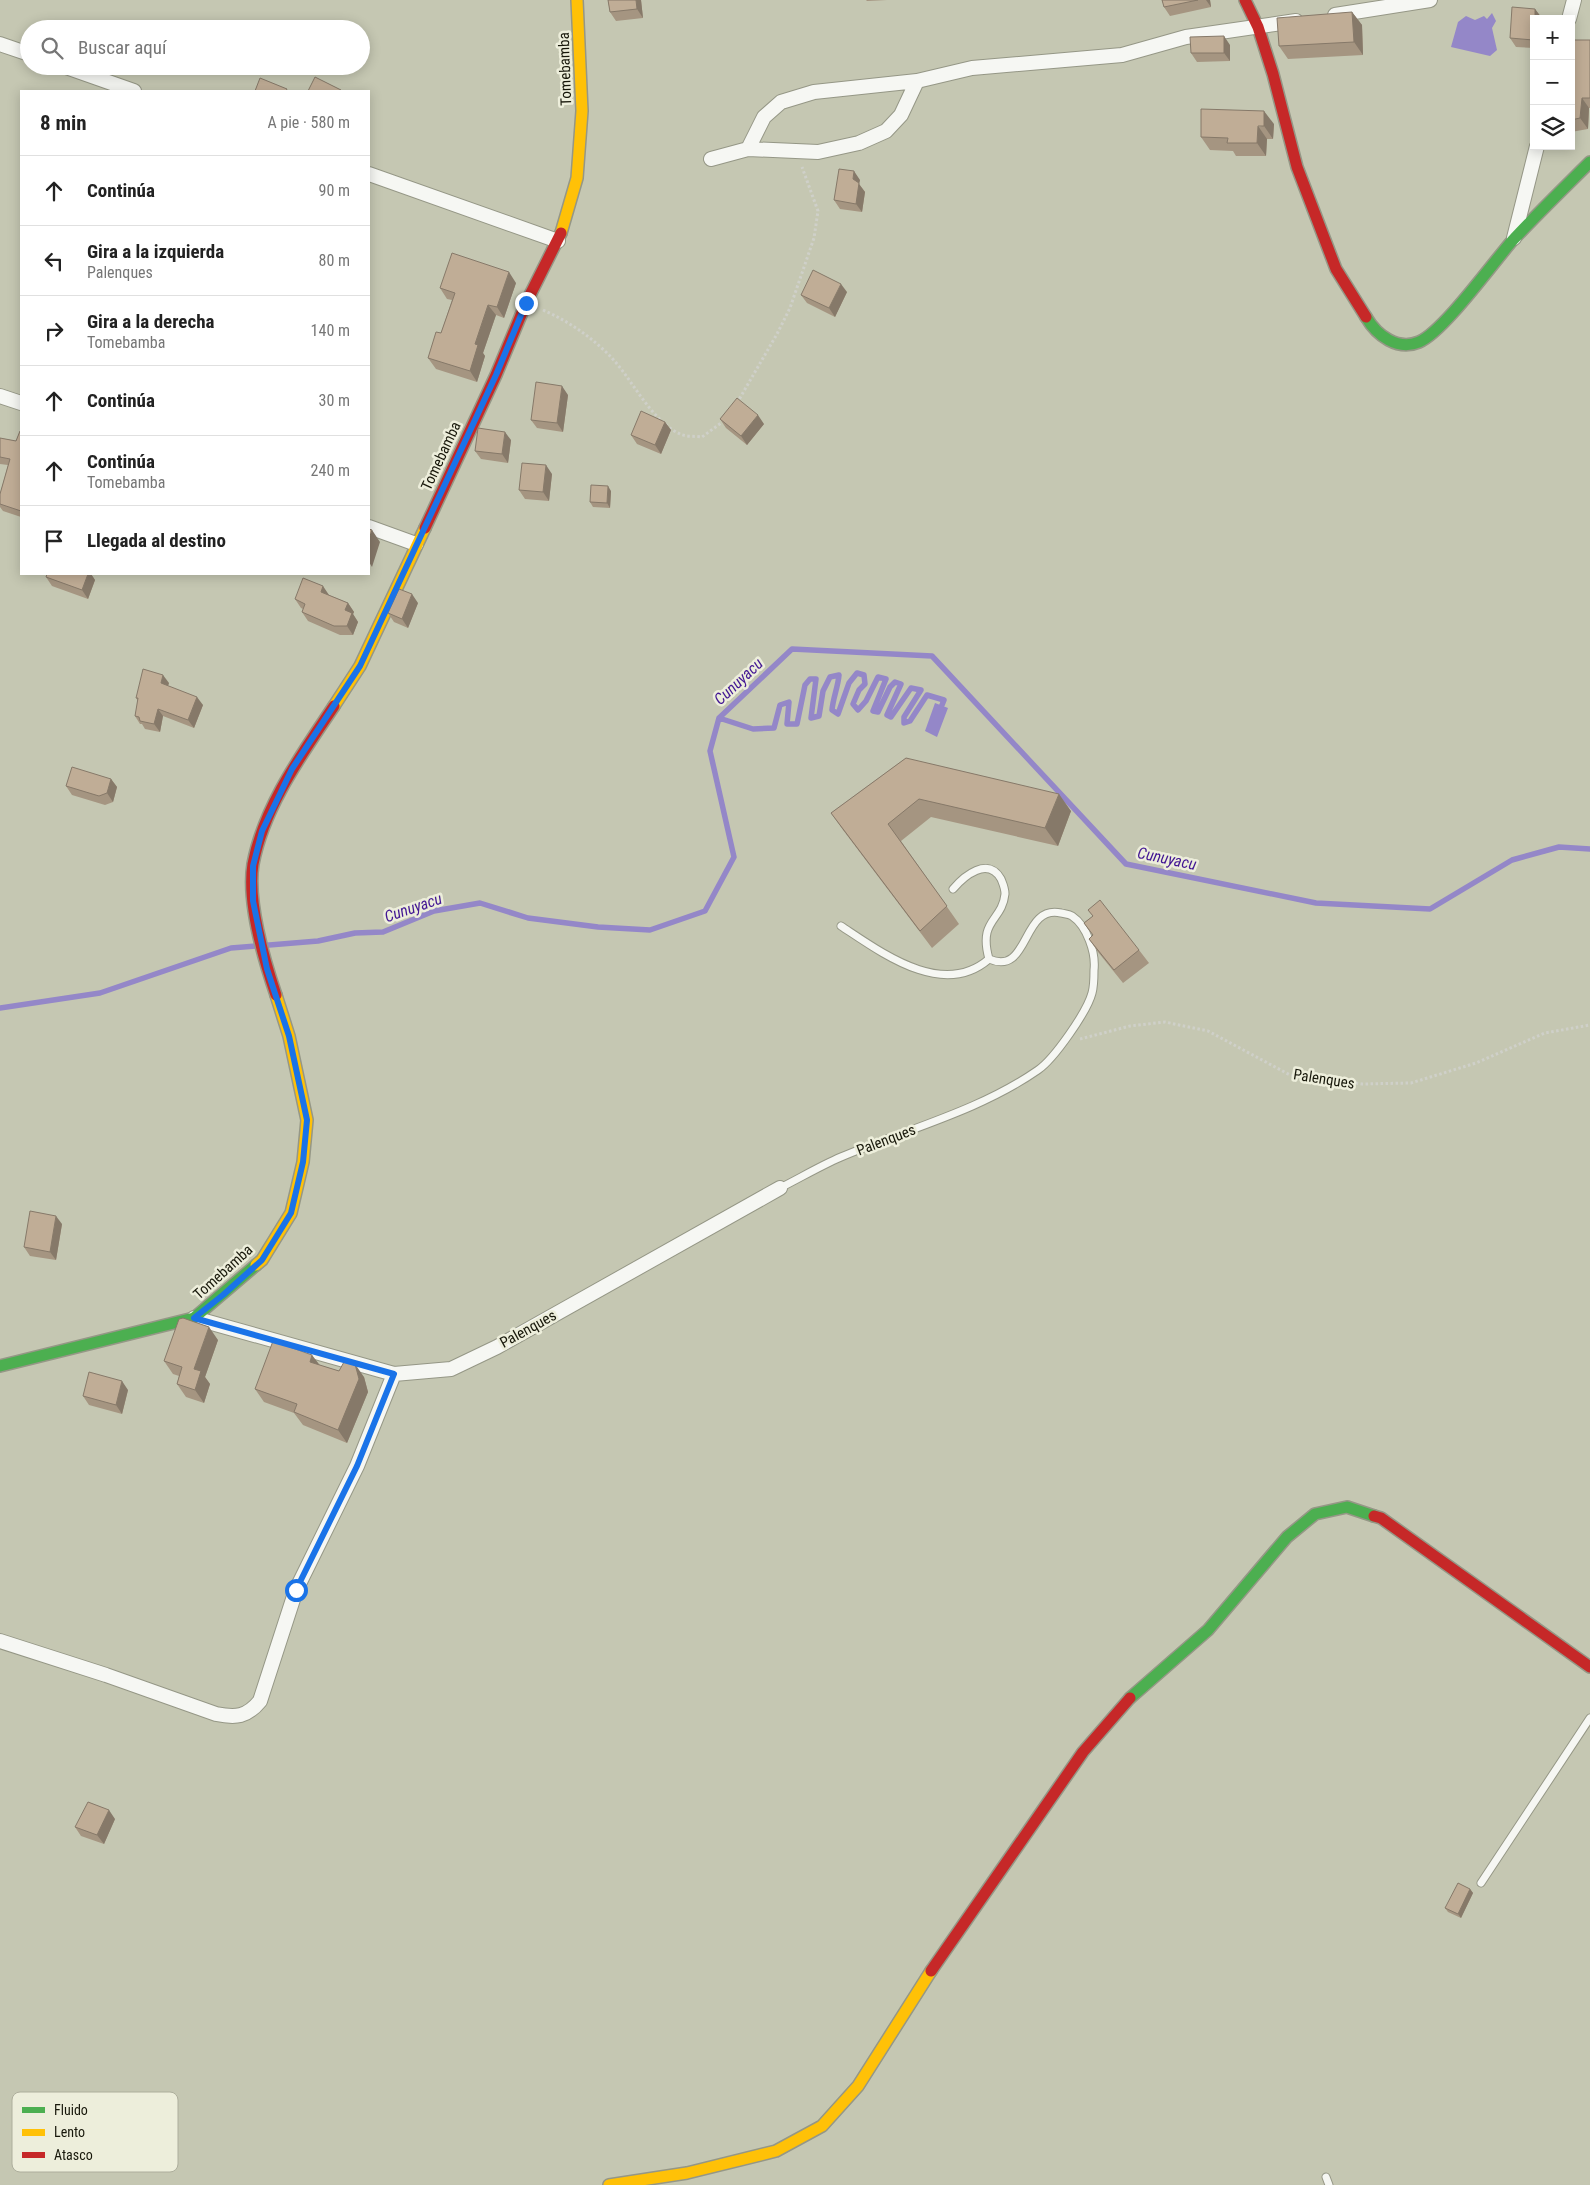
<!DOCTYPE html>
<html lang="es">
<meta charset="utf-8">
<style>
:root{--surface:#fff;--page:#f6f6f6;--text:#222;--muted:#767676;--line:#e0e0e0}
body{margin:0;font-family:"Roboto Condensed",sans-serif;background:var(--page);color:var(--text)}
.controls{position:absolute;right:15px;top:15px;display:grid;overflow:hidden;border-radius:0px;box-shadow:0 2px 12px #0003}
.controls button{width:45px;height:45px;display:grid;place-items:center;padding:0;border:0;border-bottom:1px solid var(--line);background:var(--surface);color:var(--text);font:25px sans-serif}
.stop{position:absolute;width:15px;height:15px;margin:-11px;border:4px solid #1a73e8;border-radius:50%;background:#fff}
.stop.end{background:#1a73e8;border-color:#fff;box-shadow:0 1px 5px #0008}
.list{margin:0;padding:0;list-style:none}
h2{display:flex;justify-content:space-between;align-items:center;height:65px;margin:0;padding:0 20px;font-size:21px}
h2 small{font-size:16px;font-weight:400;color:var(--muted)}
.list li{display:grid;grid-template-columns:32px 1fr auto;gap:15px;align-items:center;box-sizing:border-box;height:70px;padding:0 20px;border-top:1px solid var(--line)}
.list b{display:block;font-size:19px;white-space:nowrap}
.list p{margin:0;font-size:16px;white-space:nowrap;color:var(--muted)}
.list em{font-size:16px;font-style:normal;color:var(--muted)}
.icon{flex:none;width:28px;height:28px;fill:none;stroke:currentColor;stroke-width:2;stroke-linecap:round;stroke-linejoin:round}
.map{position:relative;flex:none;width:1590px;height:2185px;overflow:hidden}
.search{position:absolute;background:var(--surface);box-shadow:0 2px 12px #0003;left:20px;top:20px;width:350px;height:55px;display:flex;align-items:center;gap:12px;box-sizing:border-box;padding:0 18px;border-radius:28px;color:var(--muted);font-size:19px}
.panel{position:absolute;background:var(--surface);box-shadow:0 2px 12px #0003;left:20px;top:90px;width:350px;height:485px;border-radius:0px}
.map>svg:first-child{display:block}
.water{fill:#9487c8}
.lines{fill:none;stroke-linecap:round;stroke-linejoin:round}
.stream{stroke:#9487c8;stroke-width:5.5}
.lane-casing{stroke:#959786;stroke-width:9}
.street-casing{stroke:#959786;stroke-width:16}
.fast-casing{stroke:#959786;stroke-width:14}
.slow-casing{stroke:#959786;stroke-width:14}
.jam-casing{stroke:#959786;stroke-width:14}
.path{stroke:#cfd0c9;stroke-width:3;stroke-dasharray:2.5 2.5;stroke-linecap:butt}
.lane{stroke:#f6f7f3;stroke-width:7}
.street{stroke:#f6f7f3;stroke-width:14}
.fast{stroke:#4caf50;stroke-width:11}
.slow{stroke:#ffc107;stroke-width:11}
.jam{stroke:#c62828;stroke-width:11}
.wall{fill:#a59581}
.shaded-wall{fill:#867969}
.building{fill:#c0ad96;stroke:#867969}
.route{stroke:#1a73e8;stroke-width:6}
.labels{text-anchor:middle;stroke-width:5;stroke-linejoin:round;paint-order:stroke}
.street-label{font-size:15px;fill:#17170a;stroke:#edeedb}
.water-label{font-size:16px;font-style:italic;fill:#421693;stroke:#edeedb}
.key{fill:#edeedb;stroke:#adae9c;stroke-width:1}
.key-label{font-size:14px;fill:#17170a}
</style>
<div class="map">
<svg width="1590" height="2185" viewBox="0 0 1590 2185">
<rect width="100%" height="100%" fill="#c5c7b2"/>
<path class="water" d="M1492 13 1496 21 1492 28 1497 50 1490 56 1451 47 1458 22 1466 16 1475 20 1484 16 1487 19Z
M935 703 948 708 937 737 925 731Z"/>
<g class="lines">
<path class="stream" d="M719 718 753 729 774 728 780 705 789 702 787 724H797L805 685 810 679H816L811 718 819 716 823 691 830 677 839 675C838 687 833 698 832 710L838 714 849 683 857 673 864 675 865 684 859 690 853 704 858 710 866 701 878 677 886 679 873 711 878 712 890 687 895 682 901 684 887 715 891 717 911 688 921 690 904 717V723L910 721 927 695 944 700 942 705
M0 1008 100 993 231 948 318 941 355 933 383 932 434 911 480 903 528 918 598 927 650 930 705 911 734 857 710 751 719 718 792 649 932 656 1126 864 1316 903 1430 909 1512 860 1559 847 1590 849"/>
<defs>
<path id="lane" d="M841 926C882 953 943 999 989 959
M780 1188C800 1178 820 1166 841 1157 907 1129 979 1111 1038 1070 1054 1059 1087 1012 1092 993 1094 986 1094 977 1094 970 1096 953 1087 926 1072 916 1069 914 1065 914 1061 913 1021 904 1030 977 989 959 978 919 1002 922 1005 894 1005 888 1003 884 1001 879 988 856 964 876 953 889
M1481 1883 1590 1718
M1326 2177 1329 2185"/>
<path id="street" d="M1335 15 1430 0
M1569 19 1574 0
M0 44 29 54
M63 66 134 91
M748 149 764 117 781 102 814 92 917 81
M711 159 748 149 818 152 859 143 886 131 901 115 917 81 972 68 1122 55 1186 37 1296 21
M369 174 558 241
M1514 238 1537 146
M0 396 21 403
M369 527 416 544
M194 1318 394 1374 451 1369 497 1347 780 1188
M0 1641 106 1675 216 1714C236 1718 247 1717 260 1701L296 1590 357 1466 394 1374"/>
<path id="fast" d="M1366 317C1377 336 1398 351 1419 342 1443 332 1492 264 1512 241 1537 214 1564 188 1590 162
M0 1366 194 1318 256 1265
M1130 1698 1208 1630 1287 1537 1315 1514 1347 1507 1374 1516"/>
<path id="slow" d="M561 233 577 178 582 111 577 0
M334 706 360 666 425 528
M256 1265 262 1260 291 1213 303 1162 307 1120 289 1036 276 995
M609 2185 687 2173 776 2151 822 2126 858 2086 931 1971"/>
<path id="jam" d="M1245 0 1258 27 1273 74 1297 167 1336 269 1366 317
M425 528 496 375 526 303 561 233
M276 995C264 960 247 901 253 864 264 806 302 754 334 706
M1374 1516 1381 1518 1590 1667
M931 1971 1083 1752 1130 1698"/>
</defs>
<use href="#lane" class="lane-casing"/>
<use href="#street" class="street-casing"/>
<use href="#fast" class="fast-casing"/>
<use href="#slow" class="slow-casing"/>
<use href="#jam" class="jam-casing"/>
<path class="path" d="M543 310C568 321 590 336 609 355 632 378 650 420 680 434 686 437 696 436 702 437L725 420
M737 403 777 334 790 308 814 238 818 211 802 167
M1080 1039 1130 1026 1165 1022 1208 1031 1290 1075 1362 1084 1411 1083 1476 1063 1545 1033 1590 1025"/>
<use href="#lane" class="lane"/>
<use href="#street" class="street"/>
<use href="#fast" class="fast"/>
<use href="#slow" class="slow"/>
<use href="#jam" class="jam"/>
</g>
<path class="wall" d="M608 0H641L643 18 616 21 610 12Z
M866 0H887L867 1Z
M1162 0H1210L1211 7 1170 16 1164 7Z
M1535 9 1541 17 1534 19V48L1516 47 1510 38Z
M1352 12 1362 25 1363 55 1288 59 1279 46Z
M1571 40H1590V108H1589L1588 129 1571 132Z
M1230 45V61L1197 62 1191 53Z
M1274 124 1273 139H1267L1266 156H1236L1233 151 1210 150 1201 137Z
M860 180 859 184 865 192 862 212 840 209 834 200Z
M516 283 504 318 496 315 483 353 485 356 477 382 436 369 428 358 441 333 452 300 447 299 440 288Z
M847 292 835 317 807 303 801 295Z
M568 395 563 432 537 428 531 420Z
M720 419 764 424 747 445 726 428Z
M665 422 671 430 661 454 637 444 631 435Z
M21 431V517L3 511 0 507V494L8 465 0 464V438L16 441Z
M511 440 508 463 481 459 475 451Z
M552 474 549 501 525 499 519 490Z
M611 491 610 508 593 507 590 502Z
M91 574 95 580 88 599 52 586 46 577Z
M329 595 348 603 354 612 353 614 358 622 353 635H340L308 621 302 612 303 609 301 608 295 599Z
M418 603 408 628 394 622 388 613Z
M169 683 168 686 203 705 194 728 163 716 160 732 145 729 142 724H140L135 716 138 701 136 698Z
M906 758 1071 811 1058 846 931 817 901 841 959 924 932 948 843 830 831 813Z
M111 779 117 787 113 802 105 805 72 795 66 786Z
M1088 910 1139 950 1149 963 1123 983 1098 952 1089 939 1093 935 1084 923 1093 916Z
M62 1224 56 1260 30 1256 24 1247Z
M218 1340 205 1377 210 1384 204 1403 186 1397 177 1384 179 1376 173 1374 164 1361Z
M319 1365 339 1371 364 1377 368 1392 347 1443 303 1425 294 1413 264 1402 255 1389Z
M128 1390 122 1414 89 1405 83 1396Z
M115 1819 104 1844 81 1836 75 1827Z
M1470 1889 1473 1893 1461 1918 1448 1912 1445 1908Z
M49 2136 55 2145 54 2168 33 2164 27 2155Z"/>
<path class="shaded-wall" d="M636 0H641L643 18 637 9Z
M1206 0H1210L1211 7Z
M1535 9 1541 17V19H1535Z
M1352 12 1362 25 1363 55 1354 42Z
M1224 36 1230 45V61L1224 53Z
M1582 98 1589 108 1588 129 1580 118Z
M1264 111 1274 124 1273 139 1264 126Z
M1258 126 1267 139 1266 156 1257 143Z
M854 171 860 180 859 184 865 192 862 212 856 204 853 179Z
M509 272 516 283 504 318 497 307Z
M841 284 847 292 835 317 829 308Z
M488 305 496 315 483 353 485 356 477 382 470 371 475 344Z
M562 386 568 395 563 432 557 423Z
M758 415 764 424 747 445 741 436Z
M665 422 671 430 661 454 655 445Z
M505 432 511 440 508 463 502 454Z
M546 465 552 474 549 501 543 492Z
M608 486 611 491 610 508 607 503Z
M372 530 380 542 372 567 369 562V539Z
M88 574H91L95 580 88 599 82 590Z
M323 586 329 595 327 601 321 592Z
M412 594 418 603 408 628 402 619Z
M348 603 354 612 353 614 358 622 353 635 347 626 345 610Z
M163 675 169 683 166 691 161 683Z
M197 697 203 705 194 728 188 720Z
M158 709 163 716 160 732 154 724Z
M111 779 117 787 113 802 107 793Z
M1059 794 1071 811 1058 846 1045 828Z
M56 1216 62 1224 56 1260 50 1252Z
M209 1327 218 1340 205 1377 210 1384 204 1403 195 1390 194 1369Z
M312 1355 322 1368 310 1362Z
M355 1364 364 1377 368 1392 347 1443 338 1430Z
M122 1381 128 1390 122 1414 116 1405Z
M109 1810 115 1819 104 1844 97 1835Z
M1470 1889 1473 1893 1461 1918 1458 1914Z
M49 2136 55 2145 54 2168 47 2160Z"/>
<path class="building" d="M608 0H636L637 9 610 12Z
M1162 0H1198L1164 7Z
M1512 7 1535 9V19H1534L1533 40 1510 38Z
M1352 12 1354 42 1279 46 1277 18Z
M1224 36V53H1191L1190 37Z
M1571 40H1590V98H1582L1580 118 1571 120Z
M315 77 341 90 340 91H308Z
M260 78 287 89 286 91H255Z
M1201 109 1264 111V126H1258L1257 143H1227L1228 138 1201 137Z
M839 169 854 171 853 179 859 183 856 204 834 200Z
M452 253 509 272 497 307 488 305 475 344 478 345 470 371 428 358 436 332 441 333 455 293 440 288Z
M813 270 841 284 829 308 801 295Z
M536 382 562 386 557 423 531 420Z
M737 398 758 415 741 436 720 419Z
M641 411 665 422 655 445 631 435Z
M478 428 505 432 502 454 475 451Z
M20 431H21V511L0 504V494L10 459 0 457V438L16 441Z
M522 463 546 465 543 492 519 490Z
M591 485 608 486 607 503 590 502Z
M369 529 372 530 369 539Z
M47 574H88L82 590 46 577Z
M303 578 323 586 321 592 348 603 345 610 352 613 347 626H334L302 612 305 604 295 599Z
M399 589 412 594 402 619 388 613Z
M143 669 163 675 161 683 197 697 188 720 158 709 154 724 140 721 139 717 135 716 138 698H136Z
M906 758 1059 794 1045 828 919 799 888 824 947 906 920 931 831 813Z
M72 767 111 779 107 793 99 796 66 786Z
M1100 900 1139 950 1114 970 1089 939 1093 935 1084 923 1093 916 1088 910Z
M30 1211 56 1216 50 1252 24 1247Z
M183 1318 209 1327 194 1369 201 1371 195 1390 177 1384 182 1367 164 1361 179 1319Z
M273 1341 312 1355 310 1362 339 1371 344 1362 355 1364 359 1379 338 1430 294 1412 297 1404 255 1389Z
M89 1372 122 1381 116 1405 83 1396Z
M88 1802 109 1810 97 1835 75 1827Z
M1458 1883 1470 1889 1458 1914 1445 1908Z"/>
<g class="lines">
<path class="route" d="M296 1590 357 1466 394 1374 194 1318 223 1295 262 1260 291 1213 303 1162 307 1120 289 1036 267 969 253 901V866L262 831 292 769 360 666 496 375 526 303"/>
</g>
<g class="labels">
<g class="street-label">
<text transform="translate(565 69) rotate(-92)" y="5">Tomebamba</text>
<text transform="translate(441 456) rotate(-65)" y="5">Tomebamba</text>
<text transform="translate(1324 1079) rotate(9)" y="5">Palenques</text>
<text transform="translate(886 1140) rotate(-21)" y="5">Palenques</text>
<text transform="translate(223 1272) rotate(-42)" y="5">Tomebamba</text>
<text transform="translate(528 1329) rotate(-29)" y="5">Palenques</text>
</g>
<g class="water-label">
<text transform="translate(738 681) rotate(-43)" y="6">Cunuyacu</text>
<text transform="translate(1167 858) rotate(12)" y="6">Cunuyacu</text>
<text transform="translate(413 907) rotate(-19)" y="6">Cunuyacu</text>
</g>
</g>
<rect x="12" y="2092" width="166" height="80" rx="8" class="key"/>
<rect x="22" y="2107" width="23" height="6" fill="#4caf50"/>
<rect x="22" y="2129" width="23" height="7" fill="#ffc107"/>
<rect x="22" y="2152" width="23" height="6" fill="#c62828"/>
<g class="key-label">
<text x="54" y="2115">Fluido</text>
<text x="54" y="2137">Lento</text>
<text x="54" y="2160">Atasco</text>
</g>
</svg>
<div class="controls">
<button>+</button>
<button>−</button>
<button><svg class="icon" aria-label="layers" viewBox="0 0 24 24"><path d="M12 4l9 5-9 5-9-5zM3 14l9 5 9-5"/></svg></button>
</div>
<div class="stop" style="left:296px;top:1590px"></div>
<div class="stop end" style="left:526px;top:303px"></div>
<div class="search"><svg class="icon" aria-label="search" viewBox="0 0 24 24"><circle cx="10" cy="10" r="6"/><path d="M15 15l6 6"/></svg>Buscar aquí</div>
<section class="panel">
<h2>8 min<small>A pie · 580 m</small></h2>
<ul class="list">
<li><svg class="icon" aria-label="ahead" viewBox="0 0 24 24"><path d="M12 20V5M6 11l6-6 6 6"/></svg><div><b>Continúa</b></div><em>90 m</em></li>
<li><svg class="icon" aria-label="left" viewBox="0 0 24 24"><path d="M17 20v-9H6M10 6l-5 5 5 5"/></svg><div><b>Gira a la izquierda</b><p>Palenques</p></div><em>80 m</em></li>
<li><svg class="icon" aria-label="right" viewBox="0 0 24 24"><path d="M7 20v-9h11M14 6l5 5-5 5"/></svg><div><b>Gira a la derecha</b><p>Tomebamba</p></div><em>140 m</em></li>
<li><svg class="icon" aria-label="ahead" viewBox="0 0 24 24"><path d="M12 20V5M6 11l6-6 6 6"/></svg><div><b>Continúa</b></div><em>30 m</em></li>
<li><svg class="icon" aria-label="ahead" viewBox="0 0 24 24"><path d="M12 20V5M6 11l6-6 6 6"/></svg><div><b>Continúa</b><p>Tomebamba</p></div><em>240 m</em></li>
<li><svg class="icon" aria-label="arrive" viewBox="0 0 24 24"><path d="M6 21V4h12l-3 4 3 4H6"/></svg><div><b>Llegada al destino</b></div></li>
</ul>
</section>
</div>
